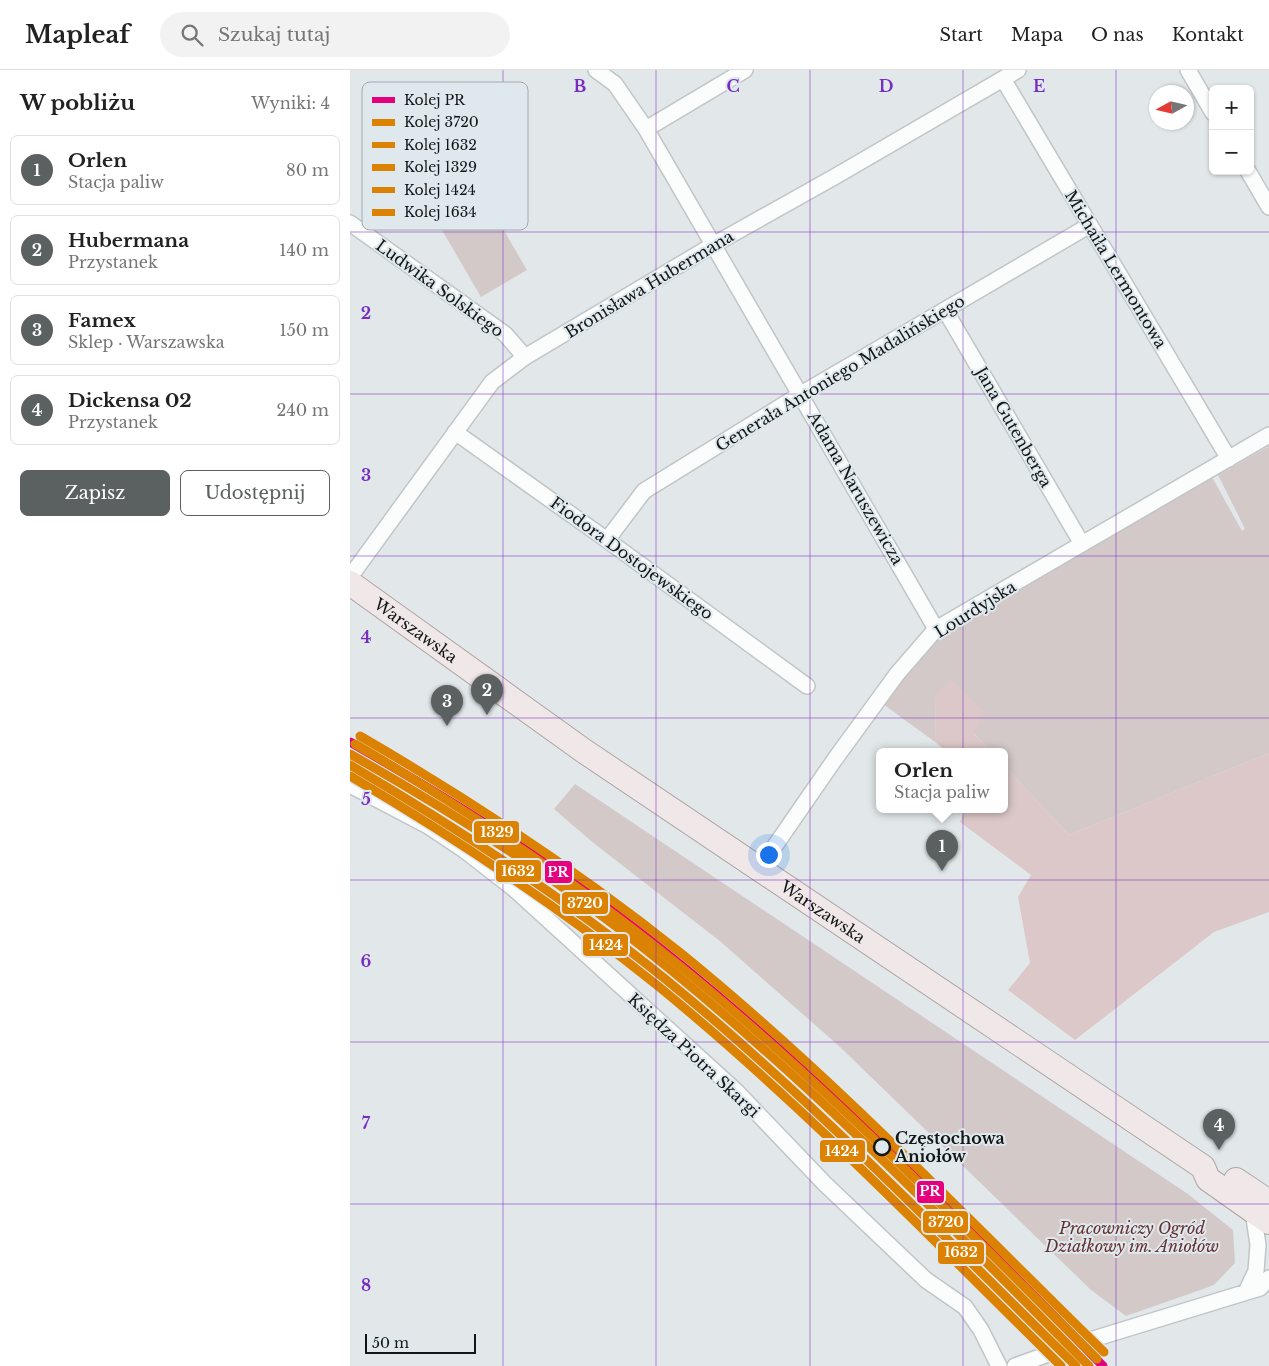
<!DOCTYPE html>
<html lang="pl">
<meta charset="utf-8">
<style>
:root{--surface:#fff;--page:#f2f2f2;--text:#222;--muted:#767676;--line:#e0e0e0;--accent:#5b6061}
body{margin:0;font-family:"Libre Baskerville",serif;background:var(--page);color:var(--text)}
.controls{position:absolute;right:15px;top:15px;display:grid;overflow:hidden;border-radius:8px;box-shadow:0 1px 4px #0004}
.controls button{width:45px;height:45px;display:grid;place-items:center;padding:0;border:0;border-bottom:1px solid var(--line);background:var(--surface);color:var(--text);font:25px sans-serif}
.compass{position:absolute;left:799px;top:15px;width:45px;height:45px;border-radius:50%;background:var(--surface);box-shadow:0 1px 4px #0004;rotate:262deg}
.scale{position:absolute;left:15px;bottom:12px;width:111px;box-sizing:border-box;padding-left:5px;border:2px solid #131617;border-top:0;font-size:14px;line-height:18px;white-space:nowrap;color:#131617;-webkit-text-stroke:4px #dfe9ed;paint-order:stroke}
.you{position:absolute;left:418px;top:784px;width:18px;height:18px;margin:-12px;border:4px solid #fff;border-radius:50%;background:#1a73e8;box-shadow:0 0 0 8px #1a73e833}
.badge{display:grid;place-items:center;width:32px;height:32px;border-radius:50%;background:var(--accent);color:#fff;font-size:16px;font-weight:700}
.pin{position:absolute;translate:-50% -41px;filter:drop-shadow(0 1px 2px #0008)}
.pin::after{content:'';position:absolute;top:26px;width:18px;height:15px;background:inherit;clip-path:polygon(0 0,100% 0,50% 100%)}
.popup{position:absolute;left:526px;top:678px;width:132px;height:65px;box-sizing:border-box;display:grid;place-content:center;border-radius:8px;background:var(--surface);filter:drop-shadow(0 1px 4px #0005);font-size:16px;white-space:nowrap;color:var(--muted)}
.popup b{font-size:19px;color:var(--text)}
.popup::after{content:'';position:absolute;left:50%;top:100%;margin-left:-10px;border:10px solid transparent;border-top-color:var(--surface)}
.list{margin:0;padding:0;list-style:none}
h2{display:flex;justify-content:space-between;align-items:center;height:65px;margin:0;padding:0 20px;font-size:21px}
h2 small{font-size:16px;font-weight:400;color:var(--muted)}
.list li{display:grid;grid-template-columns:32px 1fr auto;gap:15px;align-items:center;box-sizing:border-box;height:70px;margin:0 10px 10px;padding:0 10px;border:1px solid var(--line);border-radius:8px}
.list b{display:block;font-size:19px;white-space:nowrap}
.list p{margin:0;font-size:16px;white-space:nowrap;color:var(--muted)}
.list em{font-size:16px;font-style:normal;color:var(--muted)}
.actions{display:flex;gap:10px;padding:15px 20px}
.actions a{flex:1;padding:11px 0;border:1px solid var(--accent);border-radius:8px;text-align:center;font-size:18px;color:var(--accent)}
.actions .main{background:var(--accent);color:#fff}
.icon{flex:none;width:28px;height:28px;fill:none;stroke:currentColor;stroke-width:2;stroke-linecap:round;stroke-linejoin:round}
.map{position:relative;flex:none;width:919px;height:1296px;overflow:hidden}
header{display:flex;align-items:center;gap:30px;box-sizing:border-box;height:70px;padding:0 25px;background:var(--surface);border-bottom:1px solid var(--line)}
header strong{font-size:24px}
nav{display:flex;gap:28px;margin-inline-start:auto;font-size:18px}
.search{width:350px;height:45px;background:var(--page);display:flex;align-items:center;gap:12px;box-sizing:border-box;padding:0 18px;border-radius:28px;color:var(--muted);font-size:19px}
main{display:flex}
aside{flex:1;background:var(--surface)}
.map>svg:first-child{display:block}
.green{fill:#d4c9c9}
.forest{fill:#dcc8c8}
.lines{fill:none;stroke-linecap:round;stroke-linejoin:round}
.minor-casing{stroke:#c0c5c7;stroke-width:18}
.primary-casing{stroke:#b0a4a5;stroke-width:26}
.minor{stroke:#fbfcfc;stroke-width:15}
.primary{stroke:#f0e7e8;stroke-width:24}
.rail-1-casing{stroke:#dfe9ed;stroke-width:12}
.rail-2-casing{stroke:#dfe9ed;stroke-width:12}
.rail-3-casing{stroke:#dfe9ed;stroke-width:12}
.rail-4-casing{stroke:#dfe9ed;stroke-width:12}
.rail-5-casing{stroke:#dfe9ed;stroke-width:12}
.rail-6-casing{stroke:#dfe9ed;stroke-width:12}
.rail-1{stroke:#e5007d;stroke-width:9}
.rail-2{stroke:#dc8203;stroke-width:9}
.rail-3{stroke:#dc8203;stroke-width:9}
.rail-4{stroke:#dc8203;stroke-width:9}
.rail-5{stroke:#dc8203;stroke-width:9}
.rail-6{stroke:#dc8203;stroke-width:9}
.grid{fill:none;stroke:#7b2cbf;stroke-width:1;stroke-opacity:0.55}
.stop-dot{fill:#dfe9ed;stroke:#131617;stroke-width:2.5}
.labels{text-anchor:middle;stroke-width:4;stroke-linejoin:round;paint-order:stroke}
.street-label{font-size:16px;fill:#131617;stroke:#dfe9ed}
.stop-label{font-size:16px;font-weight:bold;fill:#131617;stroke:#dfe9ed;text-anchor:start}
.park-label{font-size:16px;font-style:italic;fill:#673132;stroke:#dfe9ed}
.key{fill:#dfe9ed;stroke:#a2aaad;stroke-width:1}
.key-label{font-size:14px;fill:#131617}
.grid-label{font-size:16px;text-anchor:middle;font-weight:bold;fill:#7b2cbf;stroke:#dfe9ed;stroke-width:4;stroke-linejoin:round;paint-order:stroke}
.line-badge{stroke:#dfe9ed;stroke-width:2}
.badge-label{font-size:14px;text-anchor:middle;font-weight:bold;fill:#fff}
</style>
<header>
<strong>Mapleaf</strong>
<div class="search"><svg class="icon" aria-label="search" viewBox="0 0 24 24"><circle cx="10" cy="10" r="6"/><path d="M15 15l6 6"/></svg>Szukaj tutaj</div>
<nav><a>Start</a><a>Mapa</a><a>O nas</a><a>Kontakt</a></nav>
</header>
<main>
<aside>
<h2>W pobliżu<small>Wyniki: 4</small></h2>
<ul class="list">
<li><span class="badge">1</span><div><b>Orlen</b><p>Stacja paliw</p></div><em>80 m</em></li>
<li><span class="badge">2</span><div><b>Hubermana</b><p>Przystanek</p></div><em>140 m</em></li>
<li><span class="badge">3</span><div><b>Famex</b><p>Sklep · Warszawska</p></div><em>150 m</em></li>
<li><span class="badge">4</span><div><b>Dickensa 02</b><p>Przystanek</p></div><em>240 m</em></li>
</ul>
<div class="actions"><a class="main">Zapisz</a><a>Udostępnij</a></div>
</aside>
<div class="map">
<svg width="919" height="1296" viewBox="0 0 919 1296">
<rect width="100%" height="100%" fill="#e2e8ea"/>
<path class="green" d="M128 116 177 200 131 227 82 143Z
M919 376V683L719 765 655 697 654 682H641L586 623 585 672 533 634 573 583 592 566 862 407 892 461 895 459 868 405Z
M225 714 838 1124 883 1160 885 1193 865 1214 859 1217 776 1246 741 1220 490 977 371 872 241 771 204 739Z"/>
<path class="forest" d="M601 610 635 642 624 664 641 682H597L585 672 586 623Z
M919 683V842L864 862 725 970 658 920 680 893 668 827 681 805 610 752 615 740H654L655 697 719 765Z"/>
<g class="lines">
<defs>
<path id="minor" d="M246 0 265 14 296 59 586 559
M838 0 863 43
M653 9 879 389
M296 59 395 0
M898 101 919 137
M0 153 155 264 175 287
M595 240 732 474
M105 362 257 470 457 616
M257 470 294 421 451 324 740 155
M0 507 142 312 175 287 363 175 486 106 668 0
M0 715 78 756 114 780 163 818 386 1021 475 1114 576 1210 615 1237 631 1260 649 1296
M409 799 485 689 547 604 586 559 919 365
M896 1222 906 1201 908 1175 903 1141
M740 1270 910 1218 919 1208
M665 1296 712 1279"/>
<g id="primary">
<path id="s1" d="M0 513 234 681 853 1097 858 1109 919 1152"/>
<path d="M886 1110 919 1132"/>
</g>
</defs>
<use href="#minor" class="minor-casing"/>
<use href="#primary" class="primary-casing"/>
<use href="#minor" class="minor"/>
<use href="#primary" class="primary"/>
<defs>
<path id="rail-1" d="M0 672C94 726 187 783 273 849 447 982 600 1140 753 1296"/>
<path id="rail-2" d="M0 684C92 736 183 793 268 858 438 989 588 1143 739 1296"/>
<path id="rail-3" d="M0 695C109 759 215 828 314 908 460 1027 591 1164 726 1296"/>
<path id="rail-4" d="M5 674C117 740 225 811 326 893 476 1014 610 1154 747 1289"/>
<path id="rail-5" d="M0 706C107 769 211 838 308 916 451 1033 580 1167 711 1296"/>
<path id="rail-6" d="M10 666C122 731 231 803 332 884 482 1006 616 1147 754 1282"/>
</defs>
<use href="#rail-1" class="rail-1-casing"/>
<use href="#rail-2" class="rail-2-casing"/>
<use href="#rail-3" class="rail-3-casing"/>
<use href="#rail-4" class="rail-4-casing"/>
<use href="#rail-5" class="rail-5-casing"/>
<use href="#rail-6" class="rail-6-casing"/>
<use href="#rail-1" class="rail-1"/>
<use href="#rail-2" class="rail-2"/>
<use href="#rail-3" class="rail-3"/>
<use href="#rail-4" class="rail-4"/>
<use href="#rail-5" class="rail-5"/>
<use href="#rail-6" class="rail-6"/>
</g>
<path class="grid" d="M153 0V1296M306 0V1296M460 0V1296M613 0V1296M766 0V1296M0 162H919M0 324H919M0 486H919M0 648H919M0 810H919M0 972H919M0 1134H919"/>
<circle class="stop-dot" cx="532" cy="1077" r="8"/>
<g class="labels">
<g class="street-label">
<text transform="translate(766 199) rotate(59)" y="6">Michaiła Lermontowa</text>
<text transform="translate(299 214) rotate(-31)" y="6">Bronisława Hubermana</text>
<text transform="translate(90 218) rotate(36)" y="6">Ludwika Solskiego</text>
<text transform="translate(490 303) rotate(-31)" y="6">Generała Antoniego Madalińskiego</text>
<text transform="translate(664 357) rotate(60)" y="6">Jana Gutenberga</text>
<text transform="translate(506 418) rotate(60)" y="6">Adama Naruszewicza</text>
<text transform="translate(282 488) rotate(36)" y="6">Fiodora Dostojewskiego</text>
<text transform="translate(625 539) rotate(-32)" y="6">Lourdyjska</text>
<text dy="6" stroke="none"><textPath href="#s1" startOffset="81">Warszawska</textPath></text>
<text dy="6" stroke="none"><textPath href="#s1" startOffset="576">Warszawska</textPath></text>
<text transform="translate(344 985) rotate(43)" y="6">Księdza Piotra Skargi</text>
</g>
<g class="stop-label">
<text x="545" y="1074">Częstochowa<tspan x="545" dy="18">Aniołów</tspan></text>
</g>
<g class="park-label">
<text x="782" y="1164">Pracowniczy Ogród<tspan x="782" dy="18">Działkowy im. Aniołów</tspan></text>
</g>
</g>
<rect x="12" y="12" width="166" height="148" rx="8" class="key"/>
<rect x="22" y="27" width="23" height="6" fill="#e5007d"/>
<rect x="22" y="49" width="23" height="7" fill="#dc8203"/>
<rect x="22" y="72" width="23" height="6" fill="#dc8203"/>
<rect x="22" y="94" width="23" height="7" fill="#dc8203"/>
<rect x="22" y="117" width="23" height="6" fill="#dc8203"/>
<rect x="22" y="139" width="23" height="7" fill="#dc8203"/>
<g class="key-label">
<text x="54" y="35">Kolej PR</text>
<text x="54" y="57">Kolej 3720</text>
<text x="54" y="80">Kolej 1632</text>
<text x="54" y="102">Kolej 1329</text>
<text x="54" y="125">Kolej 1424</text>
<text x="54" y="147">Kolej 1634</text>
</g>
<g class="grid-label">
<text x="230" y="22">B</text>
<text x="383" y="22">C</text>
<text x="536" y="22">D</text>
<text x="689" y="22">E</text>
<text x="16" y="249">2</text>
<text x="16" y="411">3</text>
<text x="16" y="573">4</text>
<text x="16" y="735">5</text>
<text x="16" y="897">6</text>
<text x="16" y="1059">7</text>
<text x="16" y="1221">8</text>
</g>
<g class="line-badge">
<rect x="123" y="750" width="47" height="24" rx="5" fill="#dc8203"/>
<rect x="145" y="789" width="47" height="24" rx="5" fill="#dc8203"/>
<rect x="194" y="790" width="29" height="24" rx="5" fill="#e5007d"/>
<rect x="211" y="821" width="48" height="24" rx="5" fill="#dc8203"/>
<rect x="232" y="863" width="47" height="24" rx="5" fill="#dc8203"/>
<rect x="469" y="1069" width="47" height="24" rx="5" fill="#dc8203"/>
<rect x="566" y="1110" width="29" height="24" rx="5" fill="#e5007d"/>
<rect x="572" y="1140" width="47" height="24" rx="5" fill="#dc8203"/>
<rect x="587" y="1171" width="48" height="24" rx="5" fill="#dc8203"/>
</g>
<g class="badge-label">
<text x="147" y="767">1329</text>
<text x="168" y="806">1632</text>
<text x="208" y="807">PR</text>
<text x="235" y="838">3720</text>
<text x="256" y="880">1424</text>
<text x="492" y="1086">1424</text>
<text x="580" y="1126">PR</text>
<text x="596" y="1157">3720</text>
<text x="611" y="1187">1632</text>
</g>
</svg>
<div class="controls">
<button>+</button>
<button>−</button>
</div>
<svg class="compass" viewBox="-18 -18 36 36"><path d="M0-13l5 13h-10z" fill="#e53935"/><path d="M0 13l5-13h-10z" fill="#767676"/></svg>
<div class="scale">50 m</div>
<div class="you"></div>
<div class="pin badge" style="left:592px;top:801px">1</div>
<div class="popup"><b>Orlen</b>Stacja paliw</div>
<div class="pin badge" style="left:137px;top:645px">2</div>
<div class="pin badge" style="left:97px;top:656px">3</div>
<div class="pin badge" style="left:869px;top:1080px">4</div>
</div>
</main>
